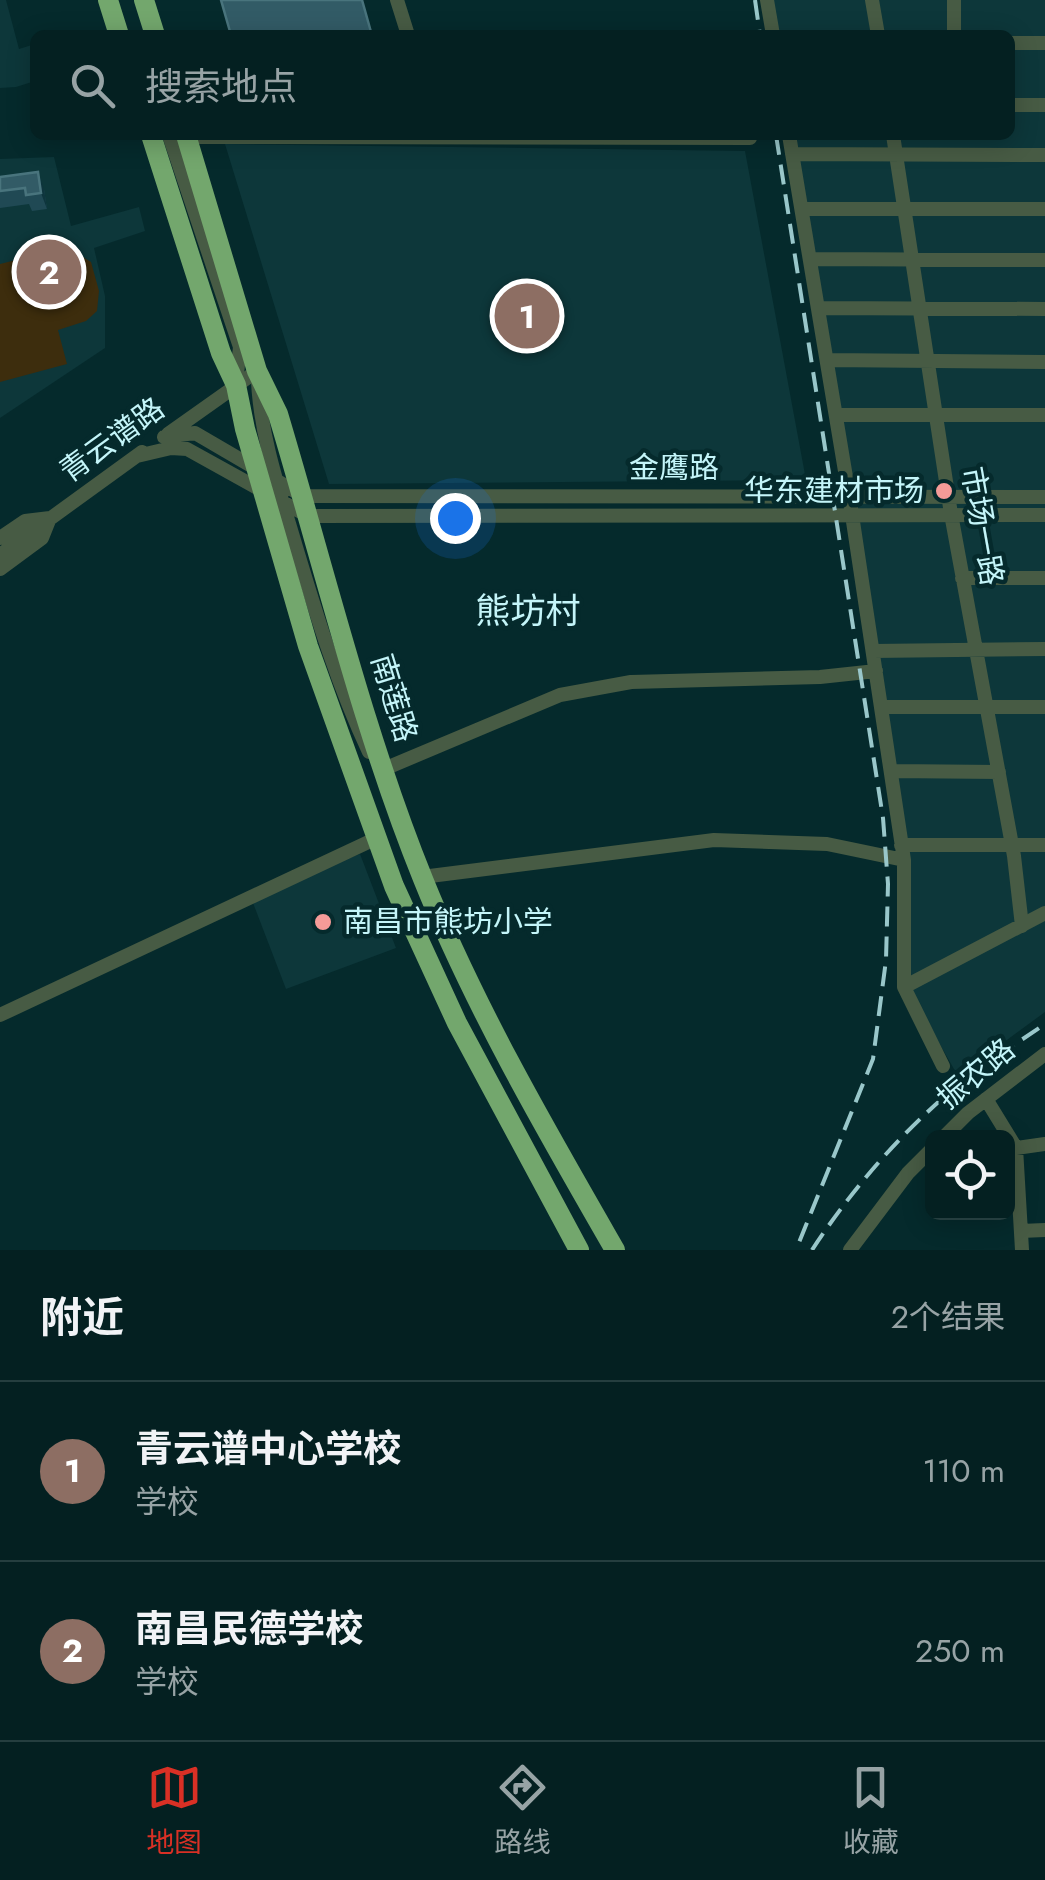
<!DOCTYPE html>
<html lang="zh">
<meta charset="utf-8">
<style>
:root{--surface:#042021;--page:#0d282a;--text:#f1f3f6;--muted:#97a3a5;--line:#253e3f;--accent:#d93025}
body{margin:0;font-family:Jost,"Noto Sans SC",sans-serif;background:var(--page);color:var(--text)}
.controls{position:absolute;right:30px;bottom:30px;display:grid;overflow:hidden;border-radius:15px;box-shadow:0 5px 25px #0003}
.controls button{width:90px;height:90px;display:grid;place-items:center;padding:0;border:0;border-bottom:2px solid var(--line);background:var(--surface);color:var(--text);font:50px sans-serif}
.you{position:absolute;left:455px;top:518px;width:35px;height:35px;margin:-25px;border:8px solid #fff;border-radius:50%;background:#1a73e8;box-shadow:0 0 0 15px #1a73e833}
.badge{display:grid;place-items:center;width:65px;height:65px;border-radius:50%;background:var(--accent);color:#fff;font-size:32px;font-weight:700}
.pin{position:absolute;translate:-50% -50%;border:5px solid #fff;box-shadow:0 2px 10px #0006}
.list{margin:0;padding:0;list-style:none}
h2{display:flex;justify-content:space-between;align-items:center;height:130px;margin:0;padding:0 40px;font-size:42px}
h2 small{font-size:32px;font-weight:400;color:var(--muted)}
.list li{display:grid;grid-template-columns:65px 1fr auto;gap:30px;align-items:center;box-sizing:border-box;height:180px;padding:0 40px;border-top:2px solid var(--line)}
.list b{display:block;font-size:38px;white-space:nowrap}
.list p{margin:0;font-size:32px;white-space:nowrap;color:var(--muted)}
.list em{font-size:32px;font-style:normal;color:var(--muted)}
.icon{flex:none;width:55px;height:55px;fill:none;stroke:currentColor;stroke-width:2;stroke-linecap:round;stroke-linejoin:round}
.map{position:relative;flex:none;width:1045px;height:1250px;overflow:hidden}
.search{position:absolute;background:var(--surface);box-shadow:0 5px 25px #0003;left:30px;right:30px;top:30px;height:110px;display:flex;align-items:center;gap:25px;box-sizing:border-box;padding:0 35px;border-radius:15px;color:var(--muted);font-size:38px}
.sheet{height:490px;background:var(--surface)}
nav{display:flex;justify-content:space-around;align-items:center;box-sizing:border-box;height:140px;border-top:2px solid var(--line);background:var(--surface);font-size:28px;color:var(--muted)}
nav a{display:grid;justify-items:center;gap:5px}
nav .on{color:var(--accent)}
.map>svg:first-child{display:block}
.built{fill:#0d373a}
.green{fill:#3d2d0d}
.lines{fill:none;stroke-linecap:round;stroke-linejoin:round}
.minor{stroke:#475b44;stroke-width:14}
.highway{stroke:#73a76d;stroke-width:20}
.rail{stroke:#99c7ca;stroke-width:4;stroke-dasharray:20 10;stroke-linecap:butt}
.wall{fill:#204954}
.shaded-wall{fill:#0e353d}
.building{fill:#325b66;stroke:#49747d;stroke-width:2.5}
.poi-dot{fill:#f59b98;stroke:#052a2c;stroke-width:4}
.labels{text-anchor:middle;stroke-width:9;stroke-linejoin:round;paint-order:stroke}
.street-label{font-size:30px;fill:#c4f5f9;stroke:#052a2c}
.poi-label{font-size:30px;fill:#c4f5f9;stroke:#052a2c;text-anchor:end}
.quarter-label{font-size:35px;fill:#c4f5f9;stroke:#052a2c}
</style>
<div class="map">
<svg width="1045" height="1250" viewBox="0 0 1045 1250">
<rect width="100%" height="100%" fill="#052a2c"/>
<path class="built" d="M0 0H6L19 49 35 44V81L16 87 0 88Z
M762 0H1045V1012L958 1076 907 987 903 846 785 135H1010V35H768Z
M225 144 745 151 806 480 329 484Z
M54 157 71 226 139 207 145 231 94 248 105 296V348L0 418V159Z
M360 854 396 948 286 989 250 895Z"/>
<path class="green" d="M60 249 78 254 91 262 99 291 97 311 86 321 58 330 67 364 0 382V264Z"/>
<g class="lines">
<path class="minor" d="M397 0 408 35
M767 0 773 35
M872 0 878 35
M954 0V35
M1010 43H1045
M1010 105H1045
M169 135 240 347 236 383
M789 135 849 495 904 860V987L943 1066
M893 135 951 514 1014 856 1022 926
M186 137 750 138
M792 154 1045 155
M802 209H1045
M810 259 1045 260
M818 308 1045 309
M827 360 1045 362
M258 382C261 439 280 492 296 547 317 617 338 686 369 752
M836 415H1045
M168 434 257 371
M164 437 195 433 303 496 1045 497
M137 456 171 448 187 449 308 516 1045 515
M0 538 25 521 50 518 42 538 0 569
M0 555 142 452
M962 578H1045
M873 651 1045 649
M881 707H1045
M384 769 560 695 631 682 820 677 876 671
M891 771 999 772
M901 845H1045
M422 877 714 840 827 844 904 860
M904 987 1045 913
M0 1015 377 838
M986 1099 1016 1148 1022 1250
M943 1138 968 1113 1045 1054
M1016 1148 1045 1144
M1021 1231 1045 1230
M850 1250 908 1173 932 1149"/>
<path class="highway" d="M108 0 119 35
M144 0 155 35
M151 135 221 353 236 385 245 429 308 646 394 886 457 1023 579 1250
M186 135 257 371 278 414C324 567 363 731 423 879 475 1008 546 1130 615 1250"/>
<path class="rail" d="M755 0 760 35
M776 135 883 818 888 884 886 960 873 1059 796 1250
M812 1250C850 1192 897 1137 950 1092 979 1067 1013 1046 1045 1024"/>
</g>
<path class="wall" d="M0 177 44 189 47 209 32 211 29 204 0 208Z"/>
<path class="shaded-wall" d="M38 172 44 189 47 209 41 193Z"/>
<path class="building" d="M221 0H362L371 32 359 35H231Z
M38 172 41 193 26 195 25 188 0 191V177Z"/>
<g class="poi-dot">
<circle cx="944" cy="491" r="10"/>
<circle cx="323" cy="922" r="10"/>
</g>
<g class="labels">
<g class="street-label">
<text transform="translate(112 440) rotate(-36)" y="10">青云谱路</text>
<text x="674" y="478">金鹰路</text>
<text transform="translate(982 526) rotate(80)" y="10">市场一路</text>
<text transform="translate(394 698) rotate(73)" y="10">南莲路</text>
<text transform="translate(976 1074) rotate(-40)" y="10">振农路</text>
</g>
<g class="poi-label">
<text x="924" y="501">华东建材市场</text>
<text x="343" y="932" text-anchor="start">南昌市熊坊小学</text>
</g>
<g class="quarter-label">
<text x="528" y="623">熊坊村</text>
</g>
</g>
</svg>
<div class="controls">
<button><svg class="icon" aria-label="locate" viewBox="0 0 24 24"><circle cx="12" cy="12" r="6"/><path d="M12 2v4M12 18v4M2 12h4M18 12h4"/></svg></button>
</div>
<div class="you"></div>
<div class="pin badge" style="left:527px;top:316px;background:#8d6e63">1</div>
<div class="pin badge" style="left:49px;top:272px;background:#8d6e63">2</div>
<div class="search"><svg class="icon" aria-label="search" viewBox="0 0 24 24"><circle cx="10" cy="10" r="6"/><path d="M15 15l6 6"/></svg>搜索地点</div>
</div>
<section class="sheet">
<h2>附近<small>2个结果</small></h2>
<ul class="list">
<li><span class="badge" style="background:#8d6e63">1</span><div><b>青云谱中心学校</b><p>学校</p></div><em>110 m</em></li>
<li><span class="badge" style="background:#8d6e63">2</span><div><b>南昌民德学校</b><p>学校</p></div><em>250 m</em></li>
</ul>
</section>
<nav>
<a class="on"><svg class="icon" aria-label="map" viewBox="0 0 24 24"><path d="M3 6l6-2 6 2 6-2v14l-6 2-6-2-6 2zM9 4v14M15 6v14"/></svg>地图</a>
<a><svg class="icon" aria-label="directions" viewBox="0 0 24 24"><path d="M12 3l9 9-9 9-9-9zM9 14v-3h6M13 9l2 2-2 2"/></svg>路线</a>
<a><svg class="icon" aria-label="saved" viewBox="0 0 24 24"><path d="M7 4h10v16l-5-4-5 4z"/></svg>收藏</a>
</nav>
